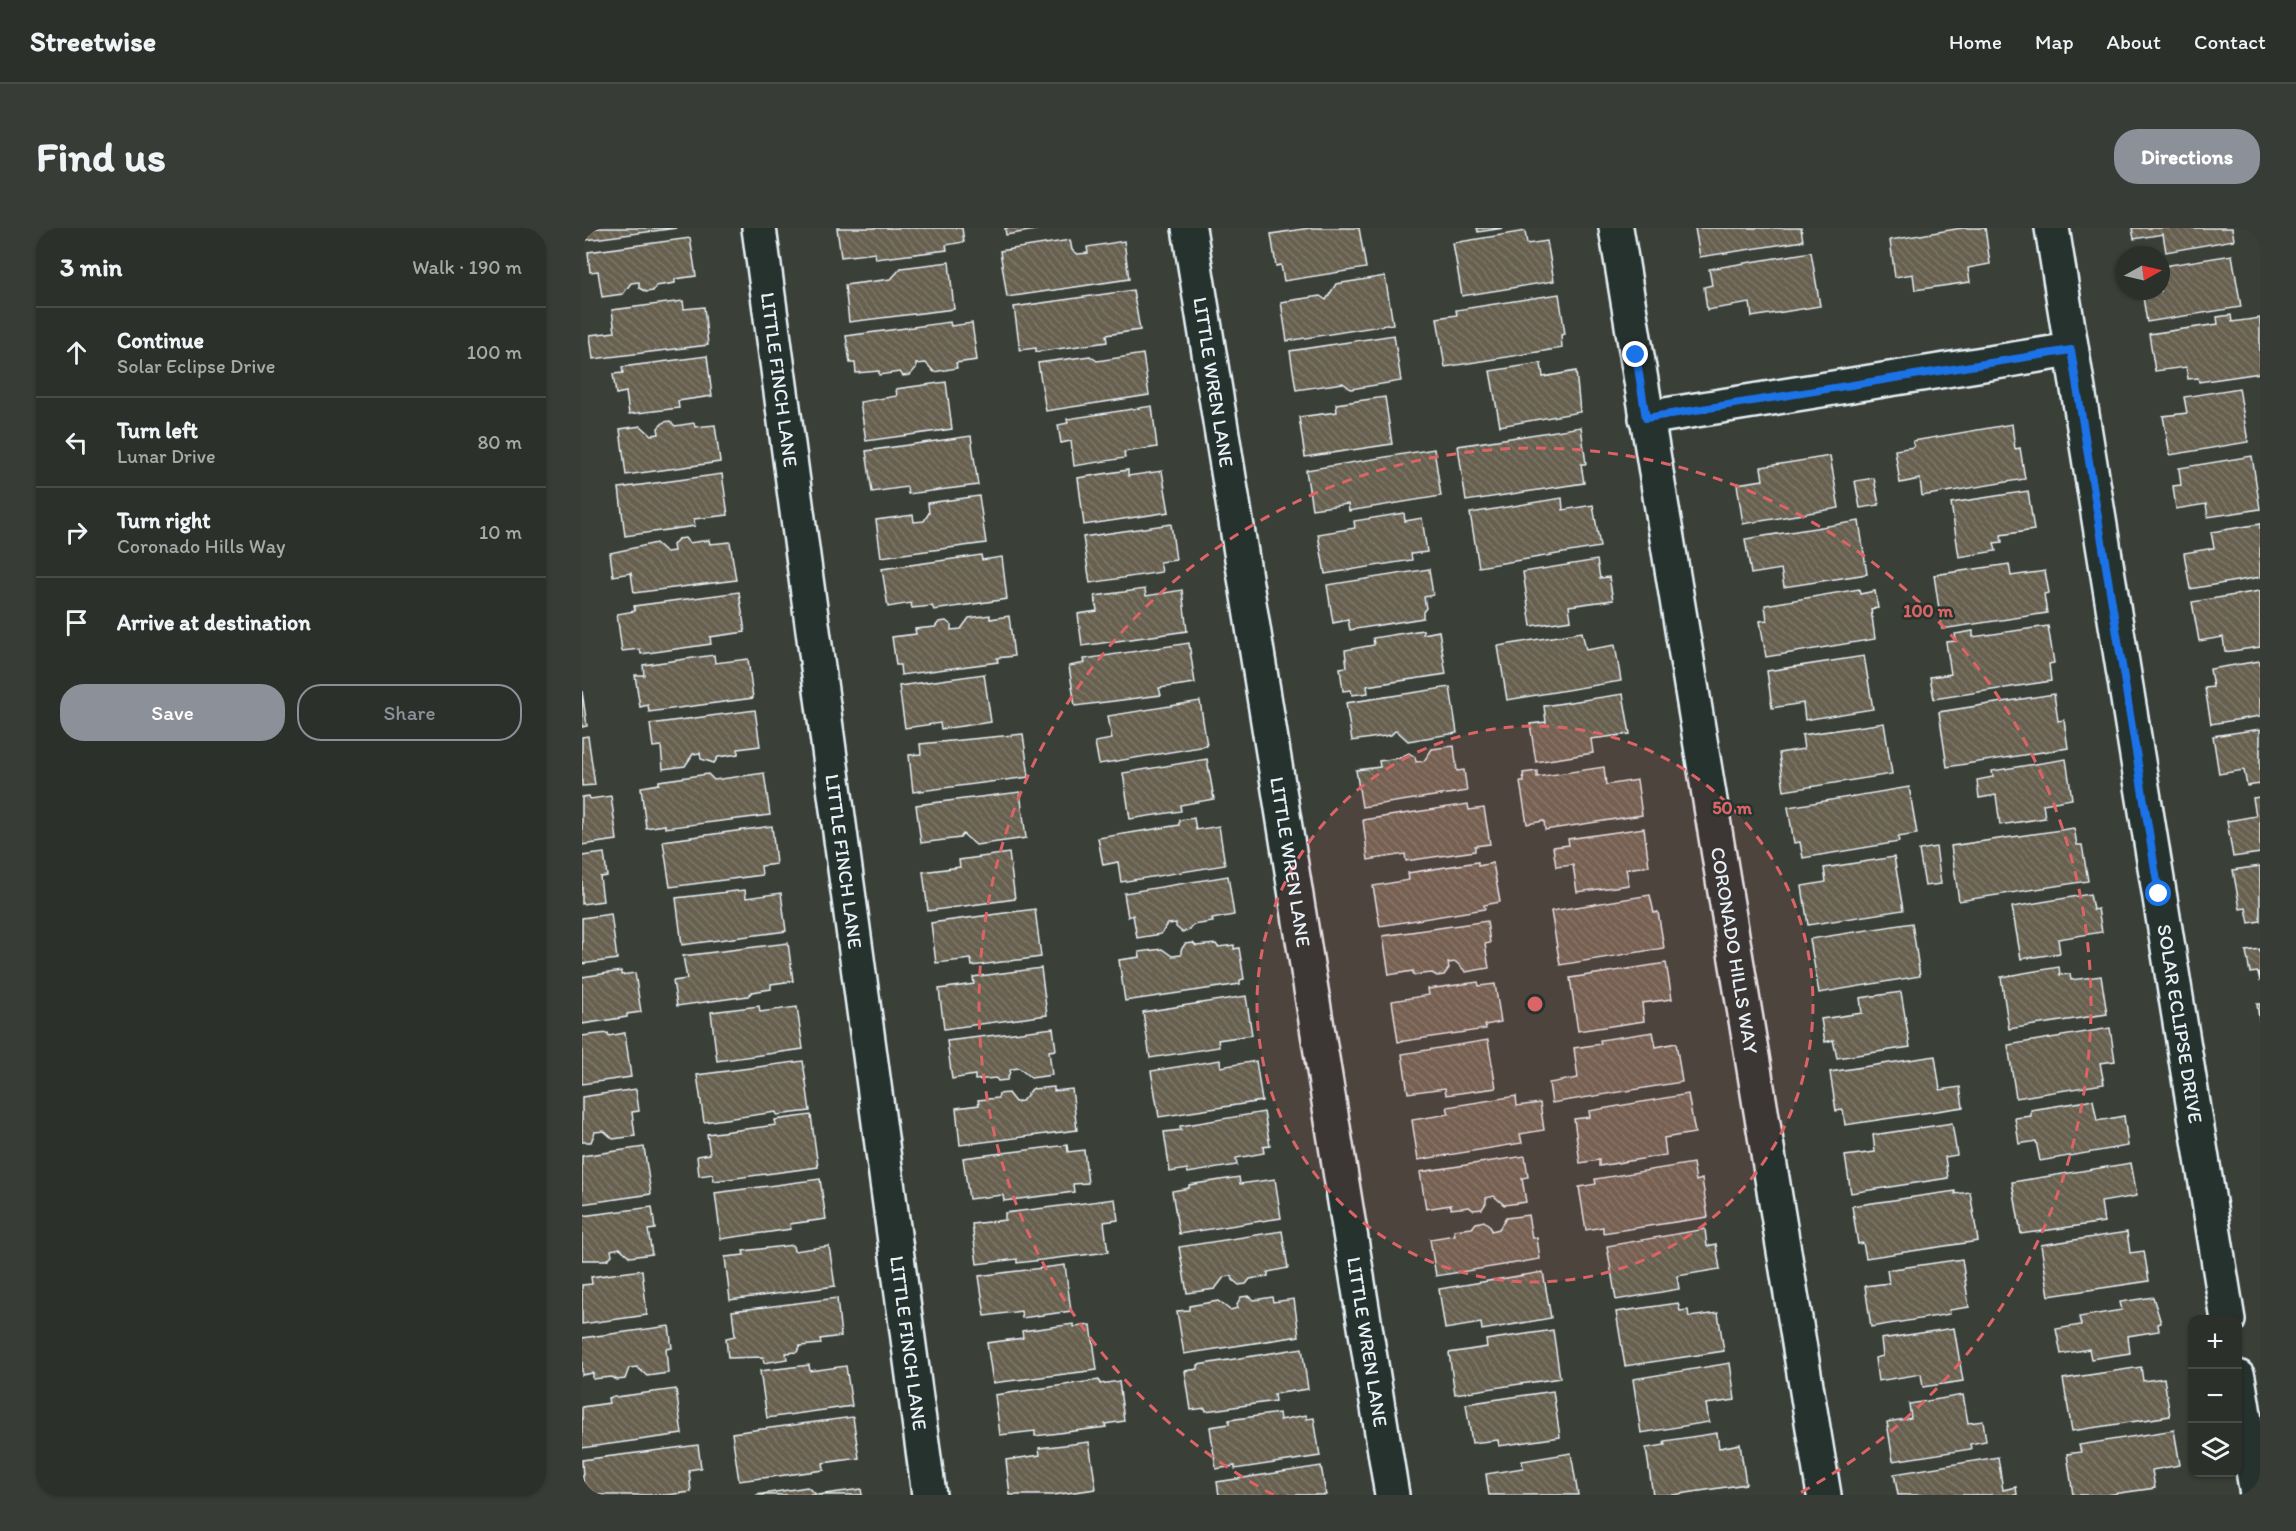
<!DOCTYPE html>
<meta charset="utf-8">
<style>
:root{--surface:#2c302a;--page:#383c36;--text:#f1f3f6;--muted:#a6a9a8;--line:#484b47;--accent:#8c9099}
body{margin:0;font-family:Itim,sans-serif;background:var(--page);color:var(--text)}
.controls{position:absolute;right:18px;bottom:18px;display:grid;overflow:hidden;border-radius:12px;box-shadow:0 2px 4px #0004}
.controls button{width:54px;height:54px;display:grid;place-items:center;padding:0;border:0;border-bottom:2px solid var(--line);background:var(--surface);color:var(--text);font:30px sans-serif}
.compass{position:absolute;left:1534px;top:18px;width:54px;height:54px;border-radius:50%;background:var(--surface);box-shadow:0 2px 4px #0004;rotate:82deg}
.stop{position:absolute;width:18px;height:18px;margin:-14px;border:4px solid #1a73e8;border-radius:50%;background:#fff}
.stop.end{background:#1a73e8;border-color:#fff;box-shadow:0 2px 6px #0008}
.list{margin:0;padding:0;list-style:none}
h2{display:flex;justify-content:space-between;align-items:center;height:78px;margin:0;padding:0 24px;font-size:26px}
h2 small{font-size:20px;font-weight:400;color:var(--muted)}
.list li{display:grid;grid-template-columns:39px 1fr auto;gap:18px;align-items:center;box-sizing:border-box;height:90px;padding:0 24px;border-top:2px solid var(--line)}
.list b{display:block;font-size:22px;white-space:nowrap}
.list p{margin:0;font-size:20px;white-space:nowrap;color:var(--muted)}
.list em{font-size:20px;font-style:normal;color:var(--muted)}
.actions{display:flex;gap:12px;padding:18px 24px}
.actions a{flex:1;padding:14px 0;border:2px solid var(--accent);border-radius:24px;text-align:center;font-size:21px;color:var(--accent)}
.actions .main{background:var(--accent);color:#fff}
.icon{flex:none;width:33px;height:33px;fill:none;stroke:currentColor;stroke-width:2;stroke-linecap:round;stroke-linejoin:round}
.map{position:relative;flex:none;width:1678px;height:1267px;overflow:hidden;border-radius:24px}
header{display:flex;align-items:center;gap:36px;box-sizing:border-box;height:84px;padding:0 30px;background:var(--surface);border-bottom:2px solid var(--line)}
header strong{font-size:28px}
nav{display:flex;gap:33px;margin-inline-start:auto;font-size:21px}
.intro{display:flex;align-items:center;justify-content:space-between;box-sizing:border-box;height:144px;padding:0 36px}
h1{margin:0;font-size:42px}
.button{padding:15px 27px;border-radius:24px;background:var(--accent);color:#fff;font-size:21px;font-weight:700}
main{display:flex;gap:36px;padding:0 36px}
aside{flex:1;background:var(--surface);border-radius:24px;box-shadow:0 2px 4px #0004}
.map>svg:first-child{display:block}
.building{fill:url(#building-back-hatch);stroke:#e8f1f8;stroke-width:1.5}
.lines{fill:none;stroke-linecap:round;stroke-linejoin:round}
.minor-casing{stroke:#e8f1f8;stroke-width:38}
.minor{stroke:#26332d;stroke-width:33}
.route{stroke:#1a73e8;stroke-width:8}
.ring{fill:none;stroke:#db6466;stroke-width:3;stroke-dasharray:10 8}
.labels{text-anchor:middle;stroke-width:5;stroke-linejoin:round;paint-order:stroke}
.street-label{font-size:20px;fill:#e8f1f8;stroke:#26332d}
.centre{fill:#db6466;stroke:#26332d;stroke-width:3}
.ring-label{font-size:18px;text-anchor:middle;font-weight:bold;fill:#db6466;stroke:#26332d;stroke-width:5;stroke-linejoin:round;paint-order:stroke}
</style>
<header>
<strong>Streetwise</strong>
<nav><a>Home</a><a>Map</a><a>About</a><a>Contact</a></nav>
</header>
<div class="intro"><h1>Find us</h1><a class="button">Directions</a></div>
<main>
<aside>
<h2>3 min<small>Walk · 190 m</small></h2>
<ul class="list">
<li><svg class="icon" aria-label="ahead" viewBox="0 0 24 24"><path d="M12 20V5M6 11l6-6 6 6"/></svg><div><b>Continue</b><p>Solar Eclipse Drive</p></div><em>100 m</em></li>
<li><svg class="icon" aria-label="left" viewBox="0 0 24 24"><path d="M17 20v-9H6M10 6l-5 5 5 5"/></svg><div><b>Turn left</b><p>Lunar Drive</p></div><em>80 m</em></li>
<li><svg class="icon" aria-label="right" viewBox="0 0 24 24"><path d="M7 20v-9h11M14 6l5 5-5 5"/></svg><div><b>Turn right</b><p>Coronado Hills Way</p></div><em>10 m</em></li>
<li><svg class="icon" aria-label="arrive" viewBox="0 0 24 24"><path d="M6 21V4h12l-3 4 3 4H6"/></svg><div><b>Arrive at destination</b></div></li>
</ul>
<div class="actions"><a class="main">Save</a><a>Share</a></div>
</aside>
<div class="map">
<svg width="1678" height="1267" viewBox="0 0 1678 1267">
<defs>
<pattern id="building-back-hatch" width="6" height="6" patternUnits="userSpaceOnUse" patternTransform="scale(1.5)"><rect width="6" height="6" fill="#676050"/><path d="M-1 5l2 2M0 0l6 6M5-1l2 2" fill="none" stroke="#7d776a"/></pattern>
</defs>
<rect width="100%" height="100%" fill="#3a4038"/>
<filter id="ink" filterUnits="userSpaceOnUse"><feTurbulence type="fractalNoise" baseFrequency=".0167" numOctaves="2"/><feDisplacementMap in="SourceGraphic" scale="12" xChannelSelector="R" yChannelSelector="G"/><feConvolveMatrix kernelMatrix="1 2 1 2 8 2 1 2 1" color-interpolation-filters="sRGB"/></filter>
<g filter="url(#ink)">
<path class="building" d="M2 0H95L4 12Z
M255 0H380L382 14 364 17 365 22 294 31 293 25 259 29Z
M423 0H464L424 7Z
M728 0H777L784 40 702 53 699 37 694 38 689 6Z
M895 0H922L896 4Z
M1113 0H1219L1221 13 1118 29Z
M1380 0H1403L1408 36 1386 40 1388 54 1333 62 1331 46 1313 49 1308 12Z
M1550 0H1650L1652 12 1584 24 1581 6 1552 11Z
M943 3 945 16 965 13 972 53 880 68 871 15Z
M108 10 114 48 93 51V55L74 58 71 63 64 64 57 60V54L49 55 41 66 20 69 16 43 8 44 6 24Z
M488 12 490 22 496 26 506 25 505 19 542 13 547 51 425 69 418 23Z
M1229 24 1238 78 1170 89 1168 75 1125 82 1122 59 1130 57 1127 41Z
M1650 27 1659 79 1565 94 1560 63H1579V52L1583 51 1581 38Z
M367 34 372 81 267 94 263 57 309 51 319 40Z
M803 48 811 96 705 113 699 74 738 68 744 72 754 56Z
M551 62 558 102 524 107 525 114 454 124V120L438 122 432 79Z
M977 66 983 106 979 107 980 120 863 139 855 90 875 87 874 82Z
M101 73 102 81 122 79 126 117 11 131 8 107 33 104 30 82Z
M1649 87 1650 94 1678 90V145L1617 154 1616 150 1606 151 1604 139 1573 143 1567 106 1636 96 1635 89Z
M368 94 369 98 390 95 395 132 374 135 375 140 352 144 344 135 334 136V140L328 147 321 148 318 144 297 147V143L274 145 273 135H268L264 108Z
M812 107 819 153 769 161 761 155 714 162 708 123Z
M561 126 567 167 464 183 456 135 508 128 515 133Z
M125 128 130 168 96 173 97 180 47 186 44 164 34 166 31 146 41 145 40 139Z
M959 135 961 149 994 143 998 184 918 198 908 143Z
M364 154 370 201 284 213 278 174 315 168 314 161Z
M1657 160 1666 214 1588 227 1581 188 1605 185 1602 169Z
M803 169 810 216 723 229 717 189 755 184 754 176Z
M570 178 575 219 542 224 543 230 492 238 489 213 479 215 476 197 486 195 485 191Z
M88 193 93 198 112 195 113 199 133 197 138 234 44 247 38 201 59 198 69 207 77 206 76 200 82 194Z
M1430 196 1433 221 1438 220 1443 251 1340 268 1338 251 1318 255 1313 222 1332 219 1331 213Z
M999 199 1004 236H999L1002 255 884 273 876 218Z
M389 208 396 257 326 266 325 259 290 264 284 223Z
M852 221 859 268 767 283 766 276 730 281 724 242Z
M1248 228 1257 280 1161 296 1155 256 1181 252 1179 239Z
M1670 228 1678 281 1626 289 1624 276 1594 281 1591 258 1599 257 1597 240Z
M546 242V248L580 243 587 284 502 297 496 250Z
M140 246 146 287 112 291 113 298 43 308 37 260Z
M1292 250 1297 277 1278 280 1273 253Z
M1446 263 1452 302 1419 307 1420 314 1412 315 1414 323 1377 329 1369 275Z
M397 268 404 315 299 329 294 292 331 287 332 294 342 293 347 285 346 275Z
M980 270 981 282 1011 277 1018 319 897 339 888 285Z
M822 285 823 293 840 290 845 324 829 326 830 332 743 346 736 306 773 300 772 293Z
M1277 293 1285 346 1202 359 1199 341 1169 346 1163 311Z
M589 296 594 332 578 334 580 344 508 355 501 309Z
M1678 296V349L1608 361 1602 325 1632 320 1629 304Z
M103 310 107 315 127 312 128 316 148 314 154 352 52 365 49 345 31 348 28 325 74 315 84 324 92 323 91 317 96 311Z
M399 327 400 332 420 329 425 371 352 382 350 378 330 380 329 375 306 379 300 341Z
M1015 332 1018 350 1027 349 1031 372 987 378 989 392 949 398 941 344Z
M1427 336 1429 348 1463 343 1467 365 1462 366 1465 385 1360 401 1352 347Z
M847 341 851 367 842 369 844 380 841 384V390L768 402 766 392 751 395 745 357Z
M563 361 564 368 600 362 605 403 500 418 496 386 515 383 513 368Z
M1277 361 1278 366 1293 363 1296 380 1289 381 1293 411 1184 429 1178 393 1185 392 1183 377Z
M1678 363V419L1643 424 1641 409 1617 413 1610 374Z
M157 364 163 404 128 409 129 416 59 426 58 421 40 423 35 386 53 383 52 378Z
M408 387V391L427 388 432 428 415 430 416 434 319 447 318 437H314L310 409 334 406 333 401 353 399 357 394 364 393 369 397V402L379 401 387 390Z
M1466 398 1472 435 1467 436 1469 453 1352 471 1348 449 1369 446 1364 414 1374 413 1373 406 1391 403V409Z
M841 402V406L857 403 864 446 785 458 786 465 770 467 769 462 761 463 758 440 765 439 763 422 792 417 791 410Z
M1000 404 1004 422 1033 417 1039 453 925 472 916 418Z
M607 415 613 455 577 460 579 467 493 478 487 438 503 435 502 431Z
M132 427 133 435 166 431 171 470 67 484 66 477 58 479 53 447H62L61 437Z
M1282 428 1291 481 1223 492 1221 475 1190 480 1185 443Z
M1678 433V488L1629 496 1623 460 1631 459 1628 441Z
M402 446 409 494 359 501 358 495 323 500 317 458Z
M868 459 875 505 826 513 814 502 809 507 770 513 764 475Z
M0 463 5 498 0 499Z
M1041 466 1048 506 1009 511 1011 525 954 534 948 496 964 494 962 478Z
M1472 466 1476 493 1482 492 1486 520 1365 539 1357 484Z
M618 473 625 518 517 536 513 514 530 511 526 488Z
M173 482 178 518 156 521V526L136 529 132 535 119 531 118 525 111 526 103 538 81 541 79 518 71 519 68 496Z
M1302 495 1310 546 1202 563 1197 525 1222 521 1220 507Z
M1678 501V556L1665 558 1662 542 1637 546 1631 508Z
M441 506 447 549 331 564 327 527 339 526 338 516Z
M6 508 13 557 0 558V509Z
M872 518 875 543 882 542 885 563 780 579 774 542 798 539 797 533 817 530 827 525 833 529 834 534 842 533 850 521Z
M625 531 632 571 598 577 599 583 548 591 541 545Z
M1484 531 1490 571 1461 576 1463 590 1418 597 1414 567 1397 570 1395 552 1411 549 1410 543Z
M1022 539 1024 557 1055 552 1060 587 963 602 962 593 945 596 938 554H942L941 545 955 543V549Z
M182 545 188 587 83 600V597L64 600 59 559 77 556V553L126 546 132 552Z
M1327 559 1335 606 1316 609 1317 614 1221 630 1218 614 1212 615 1206 579Z
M438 564 444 610 394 617 381 606 378 610 339 615 334 577Z
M7 568 8 571 29 568 35 612 0 617V569Z
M1678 569V625L1651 629 1645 593 1674 588 1671 570Z
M886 576 887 582 902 580 908 616 893 618V623L824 633 823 626 786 632 781 592Z
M612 590 614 602 637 598 643 637 539 654 536 634 521 637 516 610 597 597V592Z
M190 598 194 636 179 638 180 647 88 659 81 613Z
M1062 600 1067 638 1044 641 1047 657 995 664 991 637 974 639 971 619 987 617 986 611Z
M1492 600 1495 617H1500L1506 653 1377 673 1369 618Z
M1354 619 1359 656 1343 658 1337 622Z
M22 625 25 648 18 649 21 673 0 676V628Z
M427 625 433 671 346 683 341 644 378 639 377 632Z
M1312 629 1321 682 1226 697 1220 658 1244 654 1242 640Z
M896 634V638L911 635 918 674 902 677 903 681 798 698 791 658 827 652 826 645Z
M1678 638V693L1667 695 1664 680 1658 681 1651 642Z
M646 648 652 687 630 691 631 694 611 697 608 702 600 704 594 699V695L586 696 579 706 555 710 551 687 546 689 542 665Z
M163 662 164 670 199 665 204 703 100 717 94 670Z
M1508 666 1511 682 1516 681 1520 704 1476 711 1478 725 1439 731 1430 679Z
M1068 667 1072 685 1076 684 1082 720 978 737 969 683Z
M453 681 459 729 390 738 389 731 354 735 349 695Z
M29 686 35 731 0 736V690Z
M905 693 908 715 903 716 907 740 884 744 874 734 866 735 867 740 862 747 855 748 850 745 831 747V743L807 747 801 708Z
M1330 695 1338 748 1237 765 1228 711Z
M206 715 211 753 189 756V761L170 764 166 768 95 778 91 753 105 751 101 728Z
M611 715 614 718 634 716 636 719 652 717V721L657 720 662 751 658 752V756L543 773 537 732 558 729 557 724 580 721 590 728 599 727V722L603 716Z
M1678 721V753L1676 744 1668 745 1664 723Z
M1084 735 1090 771 1060 775 1062 793 996 803 988 750Z
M1477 739 1478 747 1488 746 1489 752 1519 748 1525 786 1427 801 1419 749Z
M459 740 465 787 362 801 357 761 392 756 391 749Z
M39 743V747L53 745 59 784 45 786V789L0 796V749Z
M896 754 897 758 913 756 919 794 903 797 904 801 816 814 810 773 847 767 846 761Z
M1319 764 1328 819 1255 830 1251 812 1243 814 1239 791 1280 785 1278 770Z
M664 768 670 807 636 812 637 819 568 830 561 784Z
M1675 776H1678V797Z
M177 778 178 784 215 779 221 821 135 833 129 784Z
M471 800 474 822 467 823 470 847 449 850 437 840 429 841 425 852 416 853 414 850 393 852V847L370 851 365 813Z
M1528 800 1533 833 1518 835 1522 856 1434 870 1426 817Z
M1071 804 1074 819 1094 815 1100 854 970 875 967 855 996 850 992 820 1019 816 1018 812Z
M26 805 27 808 43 805 49 849 0 856V808Z
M906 812 914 860 864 867 863 860 826 865 820 826Z
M1353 828 1358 862 1378 859 1381 879 1263 897 1261 882 1254 883 1248 844Z
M638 832 639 839 674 833 680 873 577 889 569 843Z
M221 833 228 883 195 887 194 884 122 894 115 847Z
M472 859V863L490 861 495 902 378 917 374 880 397 877 396 872 416 870 417 866 426 865 433 874 440 873 450 861Z
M54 861 57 883 50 884 53 908 31 911 22 903 13 904 9 914H0V869Z
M1106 866 1113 905 1082 910 1084 927 1017 938V932L998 935 992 891 1008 889 1007 883Z
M934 868 935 878 958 875 962 902 938 906 940 915 836 932 830 892 867 886 865 879Z
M1511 872 1515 893 1542 888 1546 918 1458 933 1454 913 1437 916 1433 890 1449 888V882Z
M682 884 688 918 681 919 682 925 654 930 655 937 606 945 605 941 588 944 582 904 599 902 598 898Z
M229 887 236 939 132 953 131 946 117 948 115 928 128 926 125 906 194 897 193 892Z
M1370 895 1375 927 1363 929 1366 950 1269 965 1263 928 1293 924 1291 907Z
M485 917 486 924 502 922 506 955 491 956 492 964 422 973 421 967 387 971 381 930Z
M62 919 69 966 0 976V928Z
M943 928 946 949 940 950 944 974 922 977 912 968 904 970V975L900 981 891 982 887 979 869 981V977L844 981 838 944Z
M1111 935 1114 953 1120 951 1126 989 1021 1005V999L1004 1002 997 959 1014 956 1013 951Z
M1549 935 1555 968 1519 974 1522 994 1439 1006 1430 954Z
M657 949 658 956 693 951 699 990 597 1006 590 963 607 960V957Z
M238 951 244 991 208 996 209 1001 139 1011 133 965Z
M1373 963V966L1388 964 1396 1013 1284 1030 1281 1015 1276 1016 1270 978Z
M533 971 536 992 522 994 526 1024 435 1035V1031L395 1036 390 996 423 992V985Z
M70 979 73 1001 66 1002 70 1026 48 1029 38 1020 29 1022 30 1027 25 1032H0V988Z
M946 987 950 1010H955L958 1031 854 1048 848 1011 873 1007 872 1002 890 1000 894 995 902 993 908 998 909 1003 917 1001 924 990Z
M1123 1001 1125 1018 1134 1016 1138 1041 1095 1048 1097 1061 1034 1072 1025 1018Z
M700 1003 706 1040 686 1044V1048L668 1051 664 1056 657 1057 651 1052 650 1048 642 1049 633 1061 605 1065 597 1019Z
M1545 1004 1548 1025 1562 1023 1567 1053 1467 1068 1459 1017Z
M211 1017 212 1023 247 1018 253 1058 148 1072 143 1029 162 1027 161 1023Z
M1380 1031 1387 1079 1367 1082 1368 1086 1289 1099 1283 1058 1307 1055 1305 1042Z
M483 1037 489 1083 440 1090 439 1083 403 1088 397 1048Z
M60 1042 65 1087 0 1096V1057L10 1056 9 1049Z
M961 1044 969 1090 900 1102 899 1095 863 1101 857 1061Z
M667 1068 672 1072 690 1069 691 1074 712 1071 717 1108 602 1126 595 1083 607 1082V1078L636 1073 648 1082 656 1080 655 1076 659 1069Z
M1571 1069 1579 1095 1576 1096 1577 1103 1546 1108 1548 1125 1509 1131 1507 1121 1479 1126 1474 1101 1499 1097 1497 1089 1540 1082 1538 1074Z
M255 1070 259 1108 238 1111 239 1116 218 1118 215 1124 204 1125 205 1131 182 1135 181 1129 146 1130 144 1110 153 1108 150 1083Z
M1096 1075 1098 1083 1106 1082 1107 1089 1136 1085 1142 1123 1043 1138 1034 1084Z
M492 1096V1099L509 1097 515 1142 411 1155 405 1115 441 1110 440 1103Z
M87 1098 90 1120 84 1121 86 1145 65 1148 55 1139 47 1140 43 1151 35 1152 30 1149 11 1151V1145L0 1147V1110Z
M1372 1100 1381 1153 1341 1159 1339 1146 1296 1153 1293 1130 1301 1128 1299 1111Z
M971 1102 978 1150 873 1166 867 1125 905 1119 904 1112Z
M720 1120 726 1161 692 1166 693 1173 624 1183 623 1180 609 1182 603 1143 616 1141V1137Z
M1148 1135 1153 1172 1124 1176 1127 1194 1059 1205 1051 1151Z
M227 1137 228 1143 264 1138 270 1178 185 1190 178 1143Z
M1559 1139 1561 1153 1582 1150 1588 1188 1490 1203 1481 1151Z
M517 1152 518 1156 537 1153 542 1193 523 1196 524 1199 453 1208V1203L418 1207 413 1167Z
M94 1161 100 1206 0 1220V1179L27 1175 26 1170Z
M971 1163 978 1209 917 1218 916 1212 890 1215 884 1176Z
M1381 1167 1386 1195 1401 1193 1404 1213 1388 1216 1389 1221 1311 1233 1305 1194 1329 1190 1327 1176Z
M697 1185 698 1192 724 1187 725 1191 732 1190 738 1228 653 1241V1238L634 1241 628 1199 647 1196V1192Z
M271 1189 277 1230 241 1235 242 1242 157 1253 150 1205Z
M1592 1202 1598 1237 1570 1242 1573 1260 1524 1267H1491L1485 1226 1499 1224 1497 1217Z
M1135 1205 1137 1220 1158 1216 1164 1256 1091 1267H1071L1064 1220 1083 1217 1082 1213Z
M507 1214 514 1261 471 1267H428L424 1232 458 1227 457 1220Z
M116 1217 119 1240 107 1242 109 1264 85 1267H2L0 1232Z
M989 1225 996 1267H907L904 1246 941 1240 940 1233Z
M1416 1229 1421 1262 1434 1259 1435 1267H1316L1312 1246Z
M739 1238 744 1267H637L635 1254Z
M225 1259 235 1267 279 1261 280 1267H174Z"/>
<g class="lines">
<defs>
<g id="minor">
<path id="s1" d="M177 0 347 1267"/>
<path id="s2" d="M607 0 810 1267"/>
<path id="s3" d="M1034 0 1242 1267"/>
<path id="s4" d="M1470 0 1646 1092"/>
<path d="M1064 190 1489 122"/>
<path d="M1656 1149 1675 1267"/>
</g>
</defs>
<use href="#minor" class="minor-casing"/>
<use href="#minor" class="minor"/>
</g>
</g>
<g class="lines" filter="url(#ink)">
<path class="route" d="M1054 127 1064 190 1489 122 1577 666"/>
</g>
<circle cx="953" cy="776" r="278" fill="#db6466" fill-opacity=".12"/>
<g class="ring">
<circle cx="953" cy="776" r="278"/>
<path d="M692 1267A556 556 0 1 1 1214 1267"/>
</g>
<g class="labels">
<g class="street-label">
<text dy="7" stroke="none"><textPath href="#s1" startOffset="153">LITTLE FINCH LANE</textPath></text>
<text dy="7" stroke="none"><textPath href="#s2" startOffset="156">LITTLE WREN LANE</textPath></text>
<text dy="7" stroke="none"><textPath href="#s1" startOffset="639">LITTLE FINCH LANE</textPath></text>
<text dy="7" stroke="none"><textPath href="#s2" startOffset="642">LITTLE WREN LANE</textPath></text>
<text dy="7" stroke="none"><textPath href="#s3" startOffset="732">CORONADO HILLS WAY</textPath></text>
<text dy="7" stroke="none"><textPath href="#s4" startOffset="806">SOLAR ECLIPSE DRIVE</textPath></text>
<text dy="7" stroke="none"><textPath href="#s2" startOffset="1128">LITTLE WREN LANE</textPath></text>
<text dy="7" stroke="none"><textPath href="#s1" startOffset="1125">LITTLE FINCH LANE</textPath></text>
</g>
</g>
<circle cx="953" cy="776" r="9" class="centre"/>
<g class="ring-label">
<text x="1346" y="389">100 m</text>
<text x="1150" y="586">50 m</text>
</g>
</svg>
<div class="controls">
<button>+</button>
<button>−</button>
<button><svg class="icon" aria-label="layers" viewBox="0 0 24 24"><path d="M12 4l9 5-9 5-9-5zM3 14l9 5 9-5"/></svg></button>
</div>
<svg class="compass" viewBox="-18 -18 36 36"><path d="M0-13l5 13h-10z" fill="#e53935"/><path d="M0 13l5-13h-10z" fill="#a6a9a8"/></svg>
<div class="stop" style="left:1577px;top:666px"></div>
<div class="stop end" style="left:1054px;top:127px"></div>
</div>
</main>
